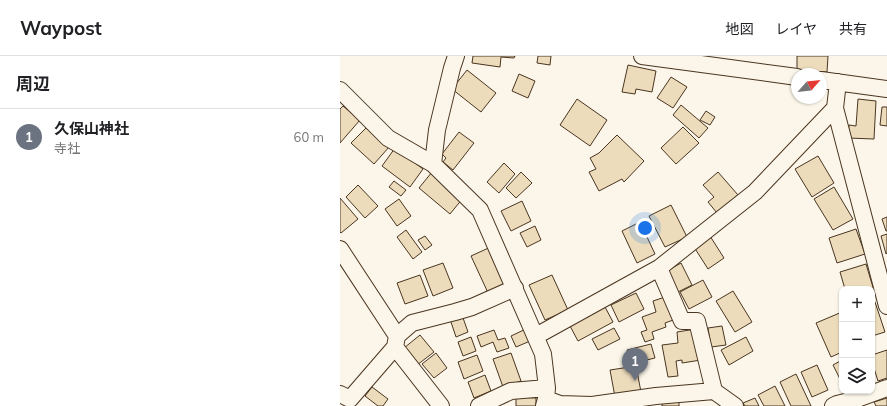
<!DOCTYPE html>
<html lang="ja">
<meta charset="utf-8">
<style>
:root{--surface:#fff;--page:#f2f2f2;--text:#202124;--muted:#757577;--line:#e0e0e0;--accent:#1a73e8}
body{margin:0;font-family:Mulish,"Noto Sans JP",sans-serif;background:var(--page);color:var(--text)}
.controls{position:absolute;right:12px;bottom:12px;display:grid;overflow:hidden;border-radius:8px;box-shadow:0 1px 3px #0004}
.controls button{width:36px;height:36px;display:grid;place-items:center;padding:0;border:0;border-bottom:1px solid var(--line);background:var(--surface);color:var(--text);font:20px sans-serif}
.compass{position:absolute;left:451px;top:12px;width:36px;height:36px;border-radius:50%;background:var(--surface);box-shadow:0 1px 3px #0004;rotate:63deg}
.you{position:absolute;left:305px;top:172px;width:14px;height:14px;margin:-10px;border:3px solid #fff;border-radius:50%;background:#1a73e8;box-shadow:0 0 0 6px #1a73e833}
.badge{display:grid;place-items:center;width:26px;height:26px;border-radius:50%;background:var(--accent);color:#fff;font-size:13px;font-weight:700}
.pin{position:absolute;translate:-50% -33px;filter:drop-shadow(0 1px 2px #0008)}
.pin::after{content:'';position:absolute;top:21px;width:14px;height:12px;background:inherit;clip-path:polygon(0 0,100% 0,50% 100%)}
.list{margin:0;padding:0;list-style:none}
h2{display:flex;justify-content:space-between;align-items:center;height:52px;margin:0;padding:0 16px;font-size:17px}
h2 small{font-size:13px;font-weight:400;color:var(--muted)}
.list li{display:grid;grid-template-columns:26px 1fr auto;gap:12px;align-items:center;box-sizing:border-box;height:56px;padding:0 16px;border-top:1px solid var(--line)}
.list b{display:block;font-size:15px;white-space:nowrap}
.list p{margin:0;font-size:13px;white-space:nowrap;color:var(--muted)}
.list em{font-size:13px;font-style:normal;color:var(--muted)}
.icon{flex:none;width:22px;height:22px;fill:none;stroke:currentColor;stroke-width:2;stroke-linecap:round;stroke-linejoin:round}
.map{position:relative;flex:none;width:547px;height:350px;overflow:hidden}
header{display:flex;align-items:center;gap:24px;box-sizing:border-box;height:56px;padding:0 20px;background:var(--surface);border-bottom:1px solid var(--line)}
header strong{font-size:19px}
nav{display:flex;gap:22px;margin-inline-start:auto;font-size:14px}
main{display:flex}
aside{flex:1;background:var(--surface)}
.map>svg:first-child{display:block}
.building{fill:#ecdcbc;stroke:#4a3520}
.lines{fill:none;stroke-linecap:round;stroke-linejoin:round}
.minor-casing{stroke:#4a3520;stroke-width:18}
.minor{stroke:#fbf6e9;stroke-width:16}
</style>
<header>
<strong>Waypost</strong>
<nav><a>地図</a><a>レイヤ</a><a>共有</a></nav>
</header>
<main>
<aside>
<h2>周辺<small></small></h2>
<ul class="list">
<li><span class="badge" style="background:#6b7280">1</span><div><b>久保山神社</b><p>寺社</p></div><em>60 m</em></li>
</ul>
</aside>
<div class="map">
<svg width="547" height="350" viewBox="0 0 547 350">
<rect width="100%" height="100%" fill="#fbf6e9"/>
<path class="building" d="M133 0H175L174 2 161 1 160 11 132 7Z
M198 0H211L210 9 197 7Z
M457 0H488L487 16 457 14Z
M288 9 316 15 312 36 296 33 295 38 282 36Z
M127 14 156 37 141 56 112 33Z
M179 18 195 25 188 42 172 35Z
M331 21 347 31 333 52 317 42Z
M237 43 267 64 250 90 220 69Z
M518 43 536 45 534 83 508 82 509 69 516 70Z
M341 49 368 72 359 82 333 59Z
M3 50 20 64 0 87V53Z
M542 51H547V70L540 69Z
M366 55 375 61 370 69 360 64Z
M28 70 50 90 34 108 11 87Z
M343 71 359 87 336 108 321 92Z
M119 76 134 87 113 114 103 106 106 102 102 98Z
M277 79 304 105 284 126 282 123 259 135 249 116 256 113 250 102 259 97Z
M55 92 83 113 70 131 42 110Z
M478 100 494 127 472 141 455 113Z
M164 107 175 118 159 137 147 126Z
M92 116 123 142 110 158 79 132Z
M181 116 192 127 176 142 166 132Z
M378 116 398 139 377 157 368 146 374 141 363 129Z
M54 125 66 134 61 140 49 131Z
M18 129 38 150 25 162 6 141Z
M494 131 513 163 493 174 474 143Z
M0 142 18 163 1 177 0 176Z
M59 143 71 160 57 170 45 153Z
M182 145 191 165 171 175 161 155Z
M331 149 347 181 325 191 309 160Z
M547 161V175H546L542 163Z
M300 166 315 198 297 207 282 175Z
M195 170 201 184 187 191 180 177Z
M516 173 525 198 497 207 489 182Z
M66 174 82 196 73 203 57 181Z
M547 178V197L546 198 541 180Z
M85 180 92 189 85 194 78 184Z
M370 180 384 202 368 213 354 191Z
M155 189 173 228 149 239 131 200Z
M103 207 113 232 93 240 83 214Z
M341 207 352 229 336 237 325 216Z
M526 208 535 238H532V233H505L500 216Z
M80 219 88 240 65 248 57 227Z
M212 219 228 254 205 264 189 229Z
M363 224 372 241 349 253 340 236Z
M393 235 412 266 395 276 376 245Z
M296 237 304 253 279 266 271 249Z
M328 240 336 263 325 267 326 271 312 276 314 283 305 286 301 276 307 274 302 261 316 256 313 245Z
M535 246 545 276 532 280V247Z
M265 251 273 266 238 285 230 270Z
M502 256V296L491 301 476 267Z
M122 259 128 276 116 281 110 263Z
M382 270 386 289 371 291 368 272Z
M190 271 195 283 176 291 171 280Z
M274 272 280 283 258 294 252 283Z
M356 273 361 304 342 307V304L336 305 338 320 328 321 322 289 338 287 337 276Z
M154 274 158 284 165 282 169 292 157 296 153 286 141 291 137 280Z
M80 279 94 296 77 309 64 292Z
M131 281 136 295 123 300 118 286Z
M406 281 413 295 389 309 381 294Z
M311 288 315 302 290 308 287 294Z
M547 294V322L538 325 532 306V299Z
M96 297 107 312 94 322 82 308Z
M171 297 181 325 163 331 153 303Z
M137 299 143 315 124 323 118 306Z
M502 304V327L493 309Z
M477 309 488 334 472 341 461 316Z
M296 310 301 336 275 341 270 314Z
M456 318 471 350H451L440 326Z
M145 319 151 335 134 342 128 326Z
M435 330 445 350H424L418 339Z
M32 331 48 343 43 350H38L25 340Z
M176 341 196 342V350H176Z
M415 342 419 350H405L403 347Z
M547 342V350H536L534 346Z
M339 344V350H322V346Z"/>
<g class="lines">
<defs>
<path id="minor" d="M302 0 457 21
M481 24 547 33
M498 26 495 52 547 250
M0 34 48 82 93 108 140 154 203 298 207 332 206 343 204 350
M93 108 97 74 112 12 116 0
M0 193 57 280 55 291 101 350
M319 212 342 265H357L374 335
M57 280 72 267 115 256 132 251 175 232
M196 280 319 212 415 136 495 52
M0 338 10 343 55 291
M206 343 220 348 252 349 316 340 374 335 395 350
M139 350 171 335 207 332
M493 350 497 348 517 343 547 332"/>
</defs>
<use href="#minor" class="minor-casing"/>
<use href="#minor" class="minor"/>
</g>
</svg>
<div class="controls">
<button>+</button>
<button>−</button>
<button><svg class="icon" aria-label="layers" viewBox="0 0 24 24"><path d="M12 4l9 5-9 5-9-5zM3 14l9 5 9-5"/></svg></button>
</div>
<svg class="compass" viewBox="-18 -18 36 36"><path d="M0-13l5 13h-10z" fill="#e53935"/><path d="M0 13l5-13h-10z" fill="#757577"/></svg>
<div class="you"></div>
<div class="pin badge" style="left:295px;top:325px;background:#6b7280">1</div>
</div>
</main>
